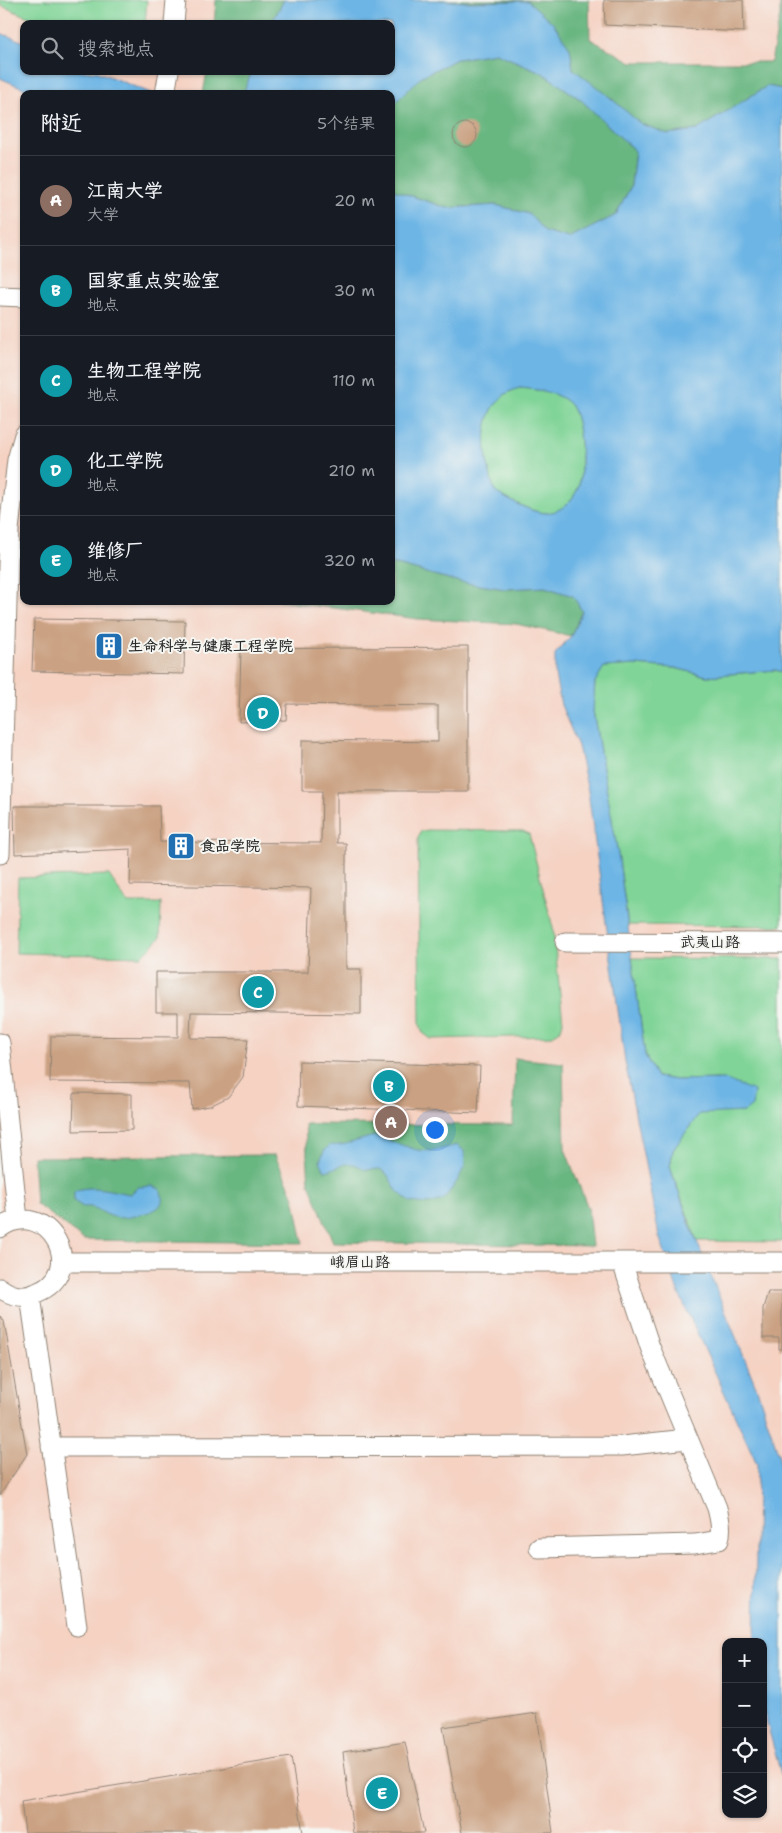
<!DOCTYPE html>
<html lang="zh">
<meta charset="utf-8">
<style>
:root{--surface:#171b24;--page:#242831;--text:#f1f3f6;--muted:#9ea1a6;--line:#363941;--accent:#8c9099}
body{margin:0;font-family:"Shantell Sans","LXGW WenKai TC",sans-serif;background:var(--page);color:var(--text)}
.controls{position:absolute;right:15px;bottom:15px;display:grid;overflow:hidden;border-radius:10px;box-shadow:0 1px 4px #0004}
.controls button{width:45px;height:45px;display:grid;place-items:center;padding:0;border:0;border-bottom:1px solid var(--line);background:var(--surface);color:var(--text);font:25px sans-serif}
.you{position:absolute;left:434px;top:1129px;width:18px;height:18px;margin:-12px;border:4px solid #fff;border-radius:50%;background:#1a73e8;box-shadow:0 0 0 8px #1a73e833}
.badge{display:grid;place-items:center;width:32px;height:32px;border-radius:50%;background:var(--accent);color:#fff;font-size:16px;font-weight:700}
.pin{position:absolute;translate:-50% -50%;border:2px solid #fff;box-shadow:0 1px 5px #0006}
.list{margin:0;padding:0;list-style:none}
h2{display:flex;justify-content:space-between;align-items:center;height:65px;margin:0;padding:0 20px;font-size:21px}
h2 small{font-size:16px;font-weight:400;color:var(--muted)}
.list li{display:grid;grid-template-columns:32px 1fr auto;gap:15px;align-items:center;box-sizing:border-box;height:90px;padding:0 20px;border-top:1px solid var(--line)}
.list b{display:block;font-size:19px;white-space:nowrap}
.list p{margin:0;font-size:16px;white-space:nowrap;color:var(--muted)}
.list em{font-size:16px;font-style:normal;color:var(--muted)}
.icon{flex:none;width:28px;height:28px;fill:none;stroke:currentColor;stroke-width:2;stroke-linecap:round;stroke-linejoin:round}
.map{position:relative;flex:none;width:782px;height:1833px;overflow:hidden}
.search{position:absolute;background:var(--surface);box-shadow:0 1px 4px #0004;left:20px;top:20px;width:375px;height:55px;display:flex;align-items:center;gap:12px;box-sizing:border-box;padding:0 18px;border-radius:10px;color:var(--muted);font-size:19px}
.panel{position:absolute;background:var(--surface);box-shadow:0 1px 4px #0004;left:20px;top:90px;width:375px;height:515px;border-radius:10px}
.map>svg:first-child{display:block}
.built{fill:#f5d2c2;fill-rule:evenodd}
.green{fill:#80d497;stroke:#568061}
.forest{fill:#68b680;stroke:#4a7056}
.water{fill:#6db5e5;stroke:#4c7088;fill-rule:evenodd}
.building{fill:#caa182}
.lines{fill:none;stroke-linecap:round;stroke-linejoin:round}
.minor-casing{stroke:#908274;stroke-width:21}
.minor{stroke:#fff;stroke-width:19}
.labels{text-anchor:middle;stroke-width:4;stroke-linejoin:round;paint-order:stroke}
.poi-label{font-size:15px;font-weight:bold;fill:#2b2b2b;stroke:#f6f6f2;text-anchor:start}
.street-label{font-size:15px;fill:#2b2b2b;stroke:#f6f6f2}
</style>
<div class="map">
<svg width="782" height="1833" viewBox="0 0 782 1833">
<rect width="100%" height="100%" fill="#f6f6f2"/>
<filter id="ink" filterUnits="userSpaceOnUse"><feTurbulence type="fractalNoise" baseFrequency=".02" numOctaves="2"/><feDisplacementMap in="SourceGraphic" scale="10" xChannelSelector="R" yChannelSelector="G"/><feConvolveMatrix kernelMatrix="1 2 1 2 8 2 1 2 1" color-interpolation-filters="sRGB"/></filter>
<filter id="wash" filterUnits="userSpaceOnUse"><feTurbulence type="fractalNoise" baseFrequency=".0096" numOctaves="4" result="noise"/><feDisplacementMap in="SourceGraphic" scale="20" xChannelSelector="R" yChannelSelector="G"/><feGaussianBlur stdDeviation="1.12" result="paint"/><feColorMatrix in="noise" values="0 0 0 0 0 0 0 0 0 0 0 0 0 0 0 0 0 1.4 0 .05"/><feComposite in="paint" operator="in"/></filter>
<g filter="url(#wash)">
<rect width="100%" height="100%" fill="#f4dabd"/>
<path class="built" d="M0 0H782V1833H0ZM24 24H391V71H24ZM24 94H391V601H24ZM726 1642H763V1814H726Z"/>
<path class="green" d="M0 0H147L145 24H45L0 5Z
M519 388C534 389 561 392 571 406 581 420 584 473 578 488 573 501 561 512 548 513 534 514 507 499 495 492 486 463 476 420 502 397 506 393 513 390 519 388Z
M635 665 675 668 707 676 775 670 782 672V926L628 925 619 860 593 711 595 682 603 667Z
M428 830 523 831 529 834 553 928 563 1022 561 1029 553 1036 431 1039 423 1033 420 1025 418 838 421 831Z
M109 875 127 903H161L160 938 142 956 16 953 18 878Z
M632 958 782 959V1242L697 1241 670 1167 673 1150 699 1113 744 1112 724 1079 676 1080 657 1077 645 1055Z"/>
<path class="forest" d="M216 0H284L271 24H214Z
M439 0H589L590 39 632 62H771L780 15V0H782V89L767 86 697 130 668 134 641 124 573 69 570 48 528 2H466Z
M496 53 541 72 580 99 635 151 631 186 616 215 569 239 545 232 529 214 496 205 447 208 394 190 391 182V107L422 76 457 59Z
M207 71H252L243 94H203Z
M391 565H397L460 582 506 589 545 587 573 596 582 611 571 636 516 624 418 619 280 601H391Z
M515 1058 563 1063 565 1149 588 1208 592 1246 333 1242 309 1183 305 1124 513 1125Z
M275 1155 294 1197 303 1243 84 1240 36 1204 33 1157Z"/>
<path class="water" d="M284 0H439L466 2 528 1 553 23 570 48 573 69 606 94 641 124 668 134 697 130 767 86 782 89V672L775 670 707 676 675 668 635 665 604 667 595 682 593 711 619 860 645 1055 657 1077 676 1080 724 1079 754 1091 752 1106 744 1112 699 1114 673 1150 670 1167 689 1222 757 1389 779 1456 782 1498V1778L763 1709V1642H755L757 1464 677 1289 659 1236 625 1061 588 791 578 746 561 705 555 675V654L571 636 582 611 573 596 545 587 506 589 460 582 397 565H391V182L394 190 447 208 496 205 529 214 545 232 569 239 616 215 631 186 635 151 580 99 541 72 496 53 457 59 422 76 391 107V94H243L252 71H391V24H271ZM519 388C534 389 561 392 571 406 581 420 584 473 578 488 573 501 561 512 547 513 534 514 507 499 495 492 486 463 476 420 502 397 506 393 513 390 519 388Z
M0 33 24 42V71H96L153 94H37L0 78Z
M375 1136 417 1150 433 1151 457 1145 464 1151 465 1166 456 1183 443 1200 428 1204 410 1202 397 1191 387 1174 380 1169 365 1170C348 1157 343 1167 325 1171L320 1161 324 1151 330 1145C344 1147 360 1139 375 1136Z
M151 1186 160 1189C168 1208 154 1211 138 1215 131 1217 122 1219 115 1217 102 1215 98 1205 83 1207L74 1201V1191C92 1184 111 1191 130 1194L139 1187Z"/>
<g id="blocks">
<path class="building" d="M604 0H743L744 32 605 25Z
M453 135a12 12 0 1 1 24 0a12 12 0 1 1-24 0Z
M34 619 185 621 184 674 32 671Z
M468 647V791H337V843H346V969H361V1014L191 1012 190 1038 248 1039 243 1077 228 1097 210 1106 192 1109 190 1083 50 1082 51 1036 178 1037V1012H156V972H308L311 888 130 885 131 849 15 854 14 806H159L160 842 321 843 322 791H302V740L438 742V706L287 704 286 720 239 722 241 649Z
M299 1061 480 1066 478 1113 298 1106Z
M74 1093 132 1094V1130L73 1131Z
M768 1292H782V1349H779V1338H763V1308Z
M0 1316 4 1321 27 1454 0 1495Z
M537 1713 553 1833H462L443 1727Z
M405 1742 424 1833H353L343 1752Z
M291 1757 303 1833H25L21 1801Z"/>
</g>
</g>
<g filter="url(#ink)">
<use href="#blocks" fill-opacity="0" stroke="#908274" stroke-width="1"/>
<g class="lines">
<defs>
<path id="minor" d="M174 24 176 0
M165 94 169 71
M0 296 24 297
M0 854 9 530 17 460 24 435
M565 942 782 943
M0 1043 18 1220
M0 1228C47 1195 91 1272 36 1293 24 1299 11 1296 0 1288
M62 1262H782
M30 1296 77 1626
M51 1447 622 1446 687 1439
M539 1548 695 1544 719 1540C722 1529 720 1520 717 1508L650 1347 622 1262"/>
</defs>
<use href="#minor" class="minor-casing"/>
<use href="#minor" class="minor"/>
</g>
</g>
<defs>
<symbol id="building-square" viewBox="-11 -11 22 22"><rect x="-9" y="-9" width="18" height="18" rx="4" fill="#1f6fb2" stroke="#f6f6f2"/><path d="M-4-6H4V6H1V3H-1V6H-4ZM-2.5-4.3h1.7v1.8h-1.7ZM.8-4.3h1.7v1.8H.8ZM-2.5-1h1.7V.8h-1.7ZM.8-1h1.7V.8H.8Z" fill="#fff"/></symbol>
</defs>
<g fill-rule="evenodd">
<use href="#building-square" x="93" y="630" width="32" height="32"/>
<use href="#building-square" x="165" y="830" width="32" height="32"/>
</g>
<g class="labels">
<g class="poi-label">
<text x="128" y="651">生命科学与健康工程学院</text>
<text x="200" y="851">食品学院</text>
</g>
<g class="street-label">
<text x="710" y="947">武夷山路</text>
<text x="360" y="1267">峨眉山路</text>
</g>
</g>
</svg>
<div class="controls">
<button>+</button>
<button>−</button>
<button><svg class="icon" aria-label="locate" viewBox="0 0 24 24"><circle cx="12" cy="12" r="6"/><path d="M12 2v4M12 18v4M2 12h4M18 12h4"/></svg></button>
<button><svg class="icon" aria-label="layers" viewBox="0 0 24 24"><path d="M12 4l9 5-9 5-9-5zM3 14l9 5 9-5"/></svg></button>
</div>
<div class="you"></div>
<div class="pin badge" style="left:391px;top:1122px;background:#8d6e63">A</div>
<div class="pin badge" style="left:389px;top:1086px;background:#0f9aa8">B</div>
<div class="pin badge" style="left:258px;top:992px;background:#0f9aa8">C</div>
<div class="pin badge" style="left:263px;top:713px;background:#0f9aa8">D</div>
<div class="pin badge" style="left:382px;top:1793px;background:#0f9aa8">E</div>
<div class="search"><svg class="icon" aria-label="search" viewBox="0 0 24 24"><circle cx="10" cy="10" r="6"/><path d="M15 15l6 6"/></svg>搜索地点</div>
<section class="panel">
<h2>附近<small>5个结果</small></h2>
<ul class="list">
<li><span class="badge" style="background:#8d6e63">A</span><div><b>江南大学</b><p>大学</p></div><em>20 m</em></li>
<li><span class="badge" style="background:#0f9aa8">B</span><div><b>国家重点实验室</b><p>地点</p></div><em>30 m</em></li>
<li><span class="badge" style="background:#0f9aa8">C</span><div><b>生物工程学院</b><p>地点</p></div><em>110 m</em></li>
<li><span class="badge" style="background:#0f9aa8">D</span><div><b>化工学院</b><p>地点</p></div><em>210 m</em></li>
<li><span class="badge" style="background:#0f9aa8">E</span><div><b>维修厂</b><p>地点</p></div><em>320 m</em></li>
</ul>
</section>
</div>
